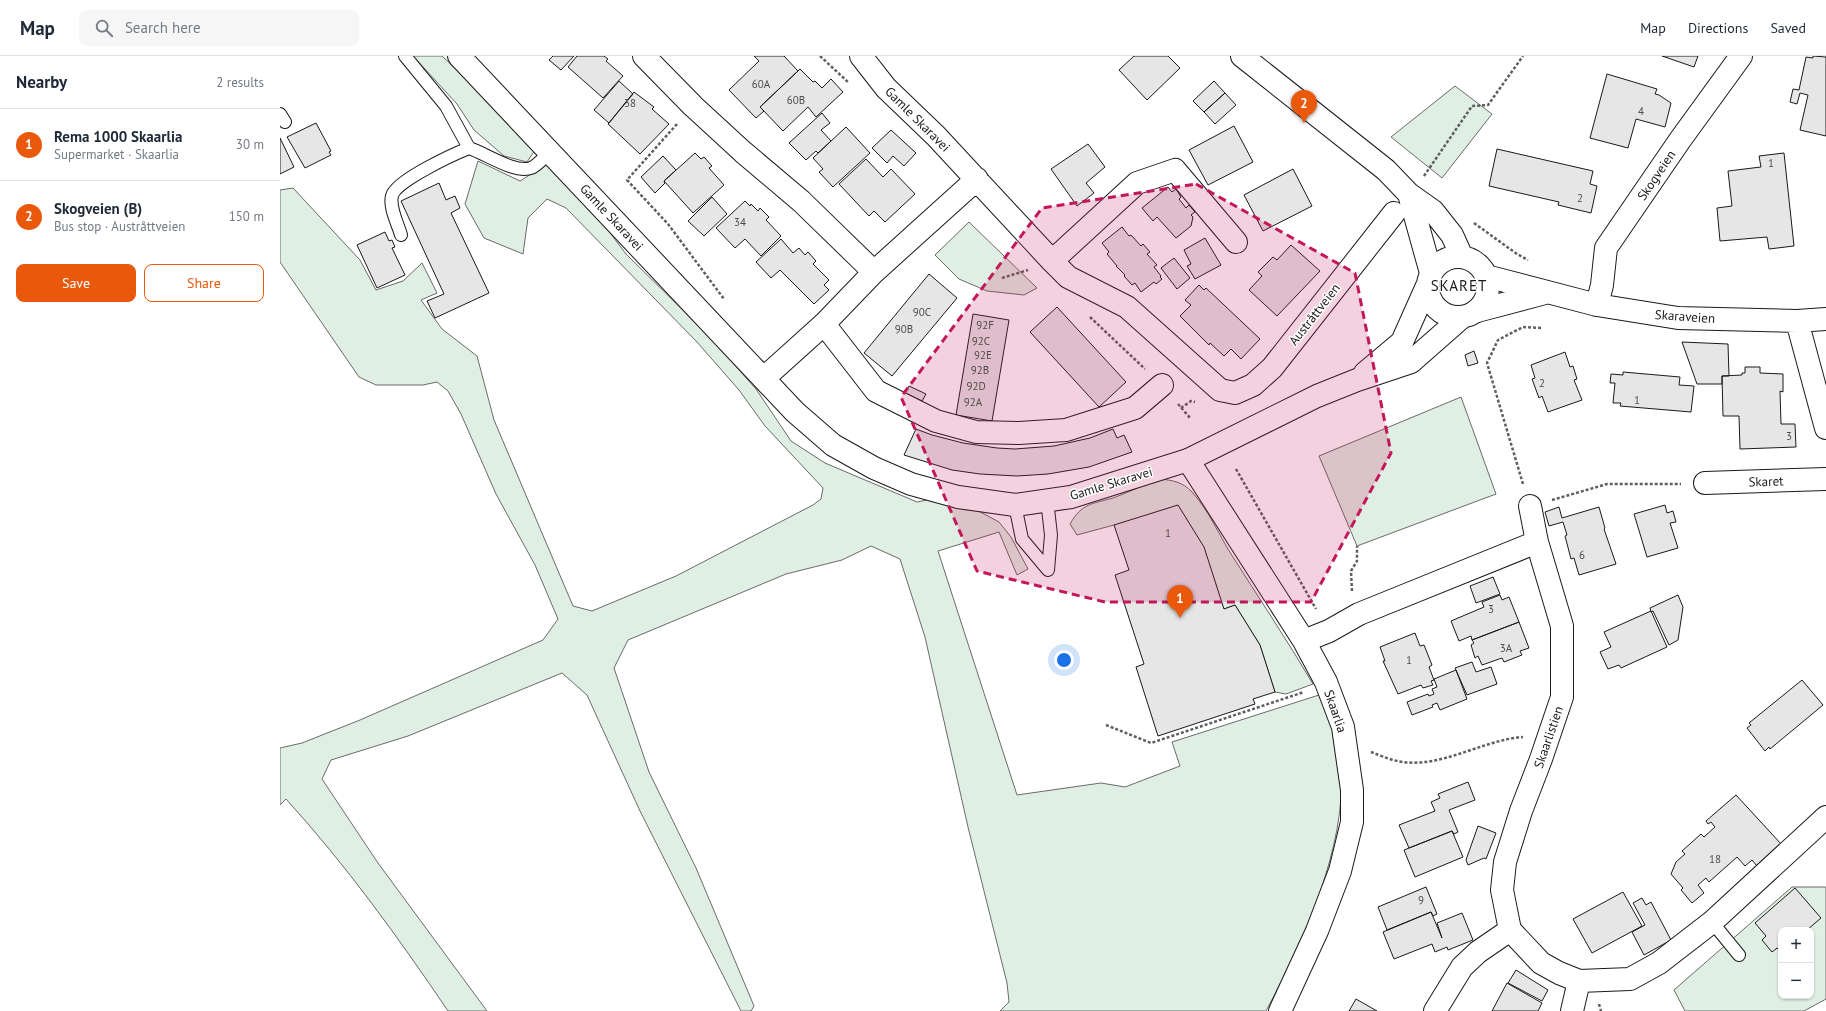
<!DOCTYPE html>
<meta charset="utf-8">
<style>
:root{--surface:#fff;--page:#f6f6f7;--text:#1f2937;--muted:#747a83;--line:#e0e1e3;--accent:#ea580c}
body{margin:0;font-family:"PT Sans",sans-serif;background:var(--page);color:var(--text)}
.controls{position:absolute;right:12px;bottom:12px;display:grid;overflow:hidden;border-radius:8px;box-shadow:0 1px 3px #0004}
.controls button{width:36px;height:36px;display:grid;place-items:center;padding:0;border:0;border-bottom:1px solid var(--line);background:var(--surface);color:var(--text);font:20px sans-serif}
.you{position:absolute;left:784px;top:604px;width:14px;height:14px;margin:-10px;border:3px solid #fff;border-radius:50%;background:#1a73e8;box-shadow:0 0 0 6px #1a73e833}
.badge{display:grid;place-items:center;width:26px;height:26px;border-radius:50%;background:var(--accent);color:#fff;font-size:13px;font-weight:700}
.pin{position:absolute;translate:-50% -33px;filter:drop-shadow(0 1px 2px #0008)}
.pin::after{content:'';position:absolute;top:21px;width:14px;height:12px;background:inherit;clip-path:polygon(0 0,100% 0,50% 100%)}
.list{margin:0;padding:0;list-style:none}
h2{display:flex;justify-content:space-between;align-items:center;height:52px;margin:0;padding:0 16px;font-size:17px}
h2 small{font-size:13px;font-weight:400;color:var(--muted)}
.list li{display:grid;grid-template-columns:26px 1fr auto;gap:12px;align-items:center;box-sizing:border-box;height:72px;padding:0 16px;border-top:1px solid var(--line)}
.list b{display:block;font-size:15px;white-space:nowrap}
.list p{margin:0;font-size:13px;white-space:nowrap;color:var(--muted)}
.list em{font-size:13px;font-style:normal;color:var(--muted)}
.actions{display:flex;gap:8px;padding:12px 16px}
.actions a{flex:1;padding:9px 0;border:1px solid var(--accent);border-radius:8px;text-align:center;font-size:14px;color:var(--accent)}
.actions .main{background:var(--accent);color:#fff}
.icon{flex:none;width:22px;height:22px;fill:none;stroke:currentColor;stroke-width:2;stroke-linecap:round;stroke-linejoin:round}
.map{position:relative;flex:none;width:1546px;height:955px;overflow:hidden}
header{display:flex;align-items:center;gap:24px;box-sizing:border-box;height:56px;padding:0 20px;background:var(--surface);border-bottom:1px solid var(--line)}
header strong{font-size:19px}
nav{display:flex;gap:22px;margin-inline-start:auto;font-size:14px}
.search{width:280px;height:36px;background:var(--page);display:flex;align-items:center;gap:10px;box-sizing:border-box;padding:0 14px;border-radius:8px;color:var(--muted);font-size:15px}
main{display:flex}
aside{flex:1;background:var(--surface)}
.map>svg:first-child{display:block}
.green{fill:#e0efe3;stroke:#6a6a6a;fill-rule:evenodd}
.building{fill:#e6e6e6;stroke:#1a1a1a}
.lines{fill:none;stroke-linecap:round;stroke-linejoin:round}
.lane-casing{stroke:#1a1a1a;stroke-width:14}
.street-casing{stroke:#1a1a1a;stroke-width:24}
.secondary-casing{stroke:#1a1a1a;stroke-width:24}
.path{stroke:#5f5f5f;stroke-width:2.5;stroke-dasharray:3 2;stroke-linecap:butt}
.lane{stroke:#fff;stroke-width:12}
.street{stroke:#fff;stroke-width:22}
.secondary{stroke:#fff;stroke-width:22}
.marked{fill:#c2185b;fill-opacity:0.2;stroke:#c2185b;stroke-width:3;stroke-dasharray:8 5;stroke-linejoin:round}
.labels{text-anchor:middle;stroke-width:3;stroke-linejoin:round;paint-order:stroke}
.number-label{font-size:11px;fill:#4d4d4d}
.street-label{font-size:13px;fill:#1a1a1a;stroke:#fff}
.quarter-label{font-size:15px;letter-spacing:1px;fill:#1a1a1a;stroke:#fff}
</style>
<header>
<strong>Map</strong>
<div class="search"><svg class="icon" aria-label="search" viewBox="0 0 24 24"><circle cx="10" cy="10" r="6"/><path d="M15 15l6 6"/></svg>Search here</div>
<nav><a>Map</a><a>Directions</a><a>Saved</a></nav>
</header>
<main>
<aside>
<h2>Nearby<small>2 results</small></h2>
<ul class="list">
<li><span class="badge">1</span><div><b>Rema 1000 Skaarlia</b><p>Supermarket · Skaarlia</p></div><em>30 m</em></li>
<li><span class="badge">2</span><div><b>Skogveien (B)</b><p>Bus stop · Austråttveien</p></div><em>150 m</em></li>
</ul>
<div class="actions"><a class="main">Save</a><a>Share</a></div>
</aside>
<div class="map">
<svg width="1546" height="955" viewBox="0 0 1546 955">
<rect width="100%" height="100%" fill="#fff"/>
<path class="green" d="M133 0H162L213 47 257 91 247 106 224 100 194 74 177 48Z
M1175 30 1212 58 1162 122 1111 81Z
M198 105 240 125 267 108 310 150 346 198 429 280 476 333 511 385 545 407 637 446 647 444 672 450 693 452 719 466 731 481 748 513 737 519 719 476 658 495 737 739 821 727 845 731 900 710 892 686 1039 639C1047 658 1060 691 1061 711 1067 791 1023 886 986 955H720L729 946 727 927 688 771 645 581 620 503 591 490 562 504 506 518 348 584 334 612 369 716 416 812 474 950 471 955H461L360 755 307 639 282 617 128 680 51 704 42 723 98 807 207 955H168C118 881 66 809 6 743L0 749V692L22 687 80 664 263 584 278 563 255 509 216 438 181 358 168 335 157 326 143 329H96L79 321 0 206V134L13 132 80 204 96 234 123 225 142 207 157 237 141 244 162 273 197 300 214 364 293 550 312 555 396 520 533 449 541 443 543 432 485 370 459 334 417 286 286 152 267 143 248 162 243 198 204 182 185 148Z
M689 166 757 232 744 239 707 235 679 223 655 199Z
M1181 341 1216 438 1077 490 1039 400Z
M879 423C892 424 903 426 912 436 929 455 938 477 951 498 979 542 1007 584 1033 628L1006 638 995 636 980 589 955 549 944 553 834 469 797 479 790 468C802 447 812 448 833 442 849 436 864 429 879 423Z
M1512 831H1546V943L1524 955H1405L1394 934ZM1501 874H1531V940H1501Z"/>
<path class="building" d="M273 0H294L281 14 269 4Z
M297 0H324L328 3 326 5 343 20 323 42 288 11Z
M474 0H504L518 15 480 51 484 55 476 62 449 34 479 5Z
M854 0H888L900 12 867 44 839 14Z
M1382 0H1418L1414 11Z
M1533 0 1546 1V80L1520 74 1528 39 1520 37 1517 48 1510 46 1513 33 1519 34 1526 1 1533 2Z
M520 13 533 26 535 25 542 32 551 23 563 36 536 61 528 51 503 75 480 51Z
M1327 18 1377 33 1375 38 1379 39 1391 47 1385 71 1356 63 1348 92 1310 82Z
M339 25 353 38 329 67 314 54Z
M934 25 945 37 924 56 913 45Z
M354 36 374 51 372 53 389 68 360 98 328 68Z
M945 37 956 49 935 68 924 56Z
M542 57 550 67 541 74 551 85 538 97 536 95 526 104 509 87Z
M36 67 51 95 49 96 51 99 25 112 7 81Z
M954 70 973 106 928 129 909 94Z
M566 71 590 97 553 131 539 116 543 113 533 102Z
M611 74 636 97 624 110 613 100 607 107 592 92Z
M0 82 14 111 0 118Z
M808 88 825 111 806 127 814 137 797 150 771 113Z
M1217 93 1313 115 1310 128 1317 130 1311 157 1278 149 1279 146 1209 130Z
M415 97 421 103 424 101 432 110 429 112 444 129 413 157 384 125Z
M1504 97 1514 190 1489 193 1487 181 1440 185 1437 152 1452 150 1448 115 1481 111 1479 100Z
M383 100 396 114 384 125 385 127 375 137 361 121Z
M586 103 603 121 611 113 635 138 605 166 594 155 589 160 559 128Z
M1013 113 1032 150 983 175 964 139Z
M159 127 166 144 175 140 180 152 171 157 209 237 155 262 147 245 164 238 121 145Z
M888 131 892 136 896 133 901 141 899 143 906 152 909 149 915 156 911 159 913 161 911 170 896 182 877 161 873 165 862 152Z
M432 141 447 158 424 180 408 165Z
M465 145 470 150 471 148 478 155 480 152 489 161 486 164 501 180 481 200 465 183 455 192 436 172Z
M842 171 849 180 851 179 861 190 863 188 870 196 867 198 877 209 874 211 881 220 880 221 882 223 876 228 874 226 861 236 855 227 852 229 844 220 845 219 836 210H837L827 198 829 196 822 187Z
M105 176 109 185 112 184 115 191 112 192 125 219 97 232 77 189Z
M925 182 941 209 915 223 907 210 911 208 904 194Z
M501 183 513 197 519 192 525 199 528 196 536 205 533 208 549 224 544 229 549 234 534 248 500 214 491 222 476 206Z
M1011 189 1040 215 997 260 969 234 982 220 978 216 993 201 997 204Z
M894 202 910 222 897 233 881 212Z
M649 218 677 242 612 320 584 297Z
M919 229 924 234 926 232 980 283 961 303 951 293 944 300 930 287 929 289 900 260 911 249 905 244Z
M777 251 846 326 819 351 750 276Z
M693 258 729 264 712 365 676 359Z
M1402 286 1448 288 1449 320H1442V328H1417Z
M1194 295 1198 307 1188 310 1185 299Z
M1285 296 1290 311 1293 310 1297 323 1294 324 1302 344 1268 356 1262 340 1259 342 1252 323 1255 322 1251 309Z
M1465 311H1480V317L1503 318V336L1500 335 1501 368H1515L1516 391 1460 393 1459 360H1443L1442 320 1462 319V317H1465Z
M1343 316 1400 321 1399 329 1414 330 1411 356 1340 350 1341 347H1333L1335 327H1330L1331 318 1343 319Z
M629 330 646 338 642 345 625 337Z
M636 373 652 379 683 387 717 392 735 393 774 390 810 382 833 373 837 382 844 379 852 396 809 411 768 418 737 420 700 418 672 414 624 399Z
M898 449 924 491 944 553 955 549 980 589 995 636 973 643 975 648 878 680 856 611 864 608 835 519 849 514 834 469Z
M1385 449 1387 457 1393 455 1396 466 1390 467 1398 492 1367 501 1354 458Z
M1279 451 1282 462 1319 451 1325 472 1324 473 1336 508 1299 519 1294 502 1291 503 1285 480 1287 479 1283 466 1269 470 1265 456Z
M1213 521 1220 538 1196 547 1190 530Z
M1220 539 1222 544 1229 541 1239 566 1192 584 1191 580 1179 585 1171 565 1204 551 1202 546Z
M1398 539 1403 551 1398 584 1389 589 1373 555 1371 556 1370 552Z
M1371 555 1387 591 1341 612 1339 609 1328 613 1320 596 1331 591 1324 576Z
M1239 566 1249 592 1240 595 1242 599 1224 606 1222 602 1202 609 1198 600 1195 602 1191 589 1194 587 1192 584Z
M1135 577 1140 590 1144 589 1152 609 1149 611 1154 624 1151 625 1153 629 1143 632 1141 629 1118 638 1103 605H1105L1100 591Z
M1192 606 1196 616 1211 611 1217 628 1187 639 1175 612Z
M1176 614 1187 643 1160 654 1157 647 1152 649 1153 651 1132 659 1127 646 1148 638 1149 640 1154 638 1152 633 1157 631 1154 623Z
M1522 624 1543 649 1490 693 1489 691 1485 695 1467 672 1471 669 1469 667Z
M1188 726 1195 744 1169 754 1178 776 1174 778 1172 775 1129 792 1119 769 1155 755 1151 746 1160 742 1158 738Z
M1456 739 1502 789 1477 810 1472 804 1465 810 1457 801 1429 826 1426 822 1418 829 1424 837 1412 847 1401 834 1403 832 1391 818 1396 806 1405 798 1402 795 1421 778 1424 781 1435 771 1431 766 1428 768 1426 765Z
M1198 770 1216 777 1206 803 1204 802 1188 809 1186 804Z
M1172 775 1183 801 1135 821 1124 794Z
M1146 831 1157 858 1153 860 1151 856 1107 874 1098 851Z
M1515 832 1541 862 1527 874H1501V896L1497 892 1492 896 1482 884 1486 880 1475 867Z
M1343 836 1362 870 1312 897 1293 863Z
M1362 842 1366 849 1371 846 1391 884 1364 899 1352 876 1365 869 1353 847Z
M1151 856 1162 882 1157 867 1182 857 1193 884 1168 894 1167 891 1155 896 1152 888 1114 903 1103 876Z
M1236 914 1268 934 1262 945 1228 927Z
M1227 927 1262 947 1258 955H1212Z
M1076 943 1097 955H1069Z"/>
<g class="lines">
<defs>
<path id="lane" d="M125 0 166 50 189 92
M0 58 5 66
M121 179C118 168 109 152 112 140 115 125 174 98 189 92 205 97 235 118 251 112 258 109 264 101 270 96
M767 444 771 479 768 514
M735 449 742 483 768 514
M1432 866 1459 899"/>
<path id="street" d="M364 0 413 50 463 96 521 145 594 216
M581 0 606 32 656 80 772 205 857 127 895 114 956 186
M772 205 788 221 847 251 940 334 955 337 973 329 992 312 1114 157
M1206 220 1317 249 1398 262 1517 265 1546 263
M1317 249 1322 229 1326 192 1400 84 1461 0
M1197 255 1265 237
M1517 265 1546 372
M544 268 596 335 656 365 696 376 739 377 786 374 855 352 882 329
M484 322 544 268 594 216 697 123
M908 404 1024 585 1046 626 1063 671 1072 734V766L1060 815 1037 875 1000 955
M1425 427 1546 423
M1250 450 1257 486 1282 570V641L1261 703 1241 755 1225 806 1222 834 1230 874 1261 907 1279 917 1299 925
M1024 585 1049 575 1079 558 1257 486
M1155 955 1182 911 1198 896 1230 874
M1292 955 1299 925 1350 923 1379 907 1432 866 1546 761"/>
<path id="secondary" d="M179 0 515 356 553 389 594 412 631 428 678 441 735 449 791 441 908 404 1037 340 1077 324 1131 306 1181 262
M962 0 1106 114 1129 138 1153 155 1172 179 1182 201
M1129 138 1151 217
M1148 231a30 30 0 1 1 60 0a30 30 0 1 1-60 0Z
M1085 317 1122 286 1147 230"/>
</defs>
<use href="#lane" class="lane-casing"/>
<use href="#street" class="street-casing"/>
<use href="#secondary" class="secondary-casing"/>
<path class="path" d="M540 0 569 27
M397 68 347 124 388 168 444 243
M1144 120 1192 50 1208 49 1243 0
M1194 167 1237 198 1248 204
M722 222 748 214
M810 261 865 313
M898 348 911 363
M901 352 911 345 915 346
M956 413 1036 553
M1243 428 1207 307 1218 284 1243 271 1263 272
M1272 444 1327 428H1401
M1072 535 1071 515 1077 505V490
M826 669 871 687 1024 636
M1091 696C1099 699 1108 703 1117 705 1160 714 1201 684 1243 681
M1319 948 1321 955"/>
<use href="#lane" class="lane"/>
<use href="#street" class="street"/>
<use href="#secondary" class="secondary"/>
</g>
<path class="marked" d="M916 128 1075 217 1111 397 1031 546H825L697 515 621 341 762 152Z"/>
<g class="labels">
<g class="number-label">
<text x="481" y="32">60A</text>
<text x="516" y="48">60B</text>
<text x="350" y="51">38</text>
<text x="1361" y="59">4</text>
<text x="1491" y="111">1</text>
<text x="1300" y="146">2</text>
<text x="460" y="170">34</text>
<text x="642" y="260">90C</text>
<text x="705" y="273">92F</text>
<text x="624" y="277">90B</text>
<text x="701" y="289">92C</text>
<text x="703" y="303">92E</text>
<text x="700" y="318">92B</text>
<text x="1262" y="331">2</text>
<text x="696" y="334">92D</text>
<text x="1357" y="348">1</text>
<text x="693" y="350">92A</text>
<text x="1509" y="384">3</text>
<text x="888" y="481">1</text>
<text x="1302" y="503">6</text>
<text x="1211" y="557">3</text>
<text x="1226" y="596">3A</text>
<text x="1129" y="608">1</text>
<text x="1435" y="807">18</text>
<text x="1141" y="848">9</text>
</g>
<g class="street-label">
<text transform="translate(638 63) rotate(45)" y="5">Gamle Skaravei</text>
<text transform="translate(1376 119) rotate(-56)" y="5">Skogveien</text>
<text transform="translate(332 161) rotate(47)" y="5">Gamle Skaravei</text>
<text transform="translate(1034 258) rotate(-52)" y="5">Austråttveien</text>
<text transform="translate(1405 260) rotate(4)" y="5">Skaraveien</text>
<text transform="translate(1486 425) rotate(-2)" y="5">Skaret</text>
<text transform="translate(831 427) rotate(-17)" y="5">Gamle Skaravei</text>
<text transform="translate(1056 655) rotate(71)" y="5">Skaarlia</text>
<text transform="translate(1268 681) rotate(-71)" y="5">Skaarlistien</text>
</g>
<g class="quarter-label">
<text x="1179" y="235">SKARET</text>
</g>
</g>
</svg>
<div class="controls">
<button>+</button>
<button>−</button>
</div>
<div class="you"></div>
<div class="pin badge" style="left:900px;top:562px">1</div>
<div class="pin badge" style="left:1024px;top:67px">2</div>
</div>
</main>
